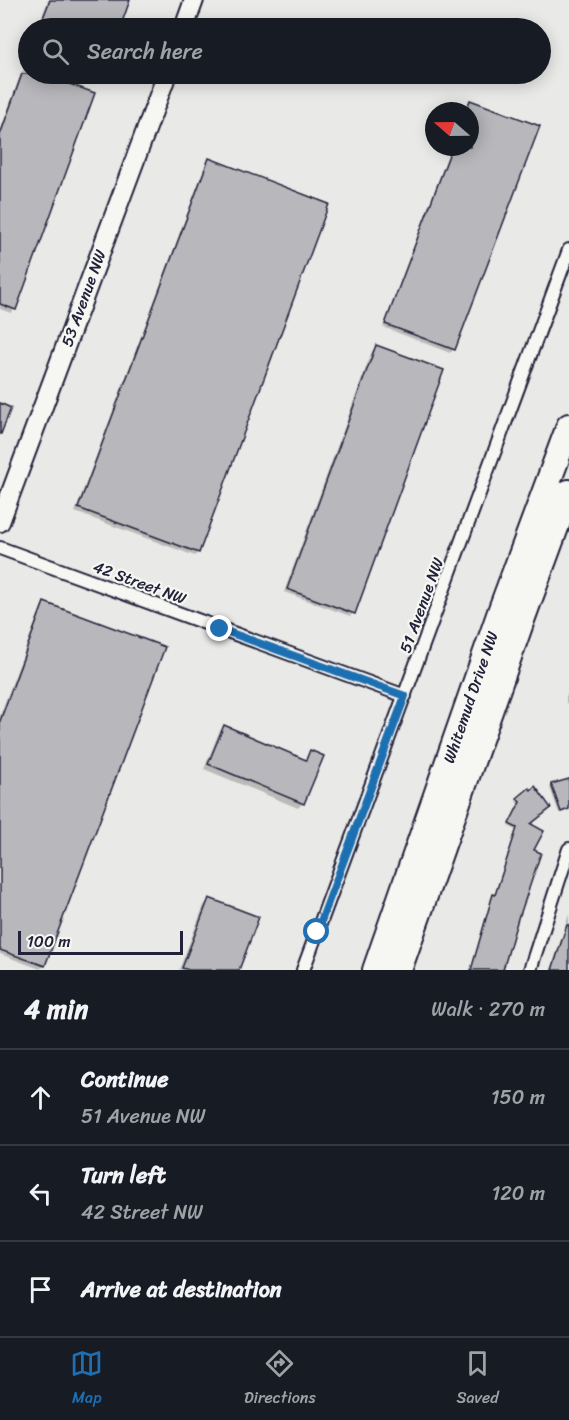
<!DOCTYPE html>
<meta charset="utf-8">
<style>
:root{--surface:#171b24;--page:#242831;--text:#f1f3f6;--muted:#9ea1a6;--line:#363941;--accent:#1f6fb2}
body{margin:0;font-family:Sriracha,sans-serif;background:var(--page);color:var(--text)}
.compass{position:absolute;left:425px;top:102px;width:54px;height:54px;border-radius:50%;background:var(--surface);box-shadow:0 3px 15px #0003;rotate:290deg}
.scale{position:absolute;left:18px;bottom:15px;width:165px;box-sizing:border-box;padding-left:6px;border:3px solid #22223b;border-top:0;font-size:16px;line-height:21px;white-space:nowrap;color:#22223b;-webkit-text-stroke:4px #f6f6f2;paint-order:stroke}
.stop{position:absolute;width:18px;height:18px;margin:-14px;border:4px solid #1f6fb2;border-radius:50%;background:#fff}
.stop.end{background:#1f6fb2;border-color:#fff;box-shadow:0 2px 6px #0008}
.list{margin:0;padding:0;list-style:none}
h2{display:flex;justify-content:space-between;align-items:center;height:78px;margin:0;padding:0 24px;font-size:26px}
h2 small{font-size:20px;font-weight:400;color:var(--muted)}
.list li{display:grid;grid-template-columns:39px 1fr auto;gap:18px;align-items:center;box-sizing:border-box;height:96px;padding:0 24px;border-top:2px solid var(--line)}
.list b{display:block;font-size:22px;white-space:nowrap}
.list p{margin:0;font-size:20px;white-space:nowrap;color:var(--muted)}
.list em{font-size:20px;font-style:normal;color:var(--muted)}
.icon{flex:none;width:33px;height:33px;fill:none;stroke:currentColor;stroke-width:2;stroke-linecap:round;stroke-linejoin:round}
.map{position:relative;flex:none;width:569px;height:970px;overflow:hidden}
.search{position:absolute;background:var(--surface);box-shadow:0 3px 15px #0003;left:18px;right:18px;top:18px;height:66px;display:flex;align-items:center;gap:15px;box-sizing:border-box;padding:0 21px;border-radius:33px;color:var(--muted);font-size:22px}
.sheet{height:366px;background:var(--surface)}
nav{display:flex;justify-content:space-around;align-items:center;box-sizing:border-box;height:84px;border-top:2px solid var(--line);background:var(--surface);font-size:16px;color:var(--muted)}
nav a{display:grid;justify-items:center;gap:3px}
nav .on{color:var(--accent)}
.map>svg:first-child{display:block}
.shadow{fill:#0003}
.building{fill:#b8b8bc;stroke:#22223b;stroke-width:1.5}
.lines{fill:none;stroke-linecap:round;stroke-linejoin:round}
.street-casing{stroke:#22223b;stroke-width:16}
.secondary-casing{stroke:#22223b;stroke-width:22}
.highway-casing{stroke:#22223b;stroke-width:28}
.street{stroke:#f6f6f2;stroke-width:12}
.secondary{stroke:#f6f6f2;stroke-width:18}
.highway{stroke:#f6f6f2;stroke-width:24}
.route{stroke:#1f6fb2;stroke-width:8}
.labels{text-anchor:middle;stroke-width:4.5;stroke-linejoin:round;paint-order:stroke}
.street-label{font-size:16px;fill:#22223b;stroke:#f6f6f2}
</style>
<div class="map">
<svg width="569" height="970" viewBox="0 0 569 970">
<rect width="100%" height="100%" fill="#e9e9e7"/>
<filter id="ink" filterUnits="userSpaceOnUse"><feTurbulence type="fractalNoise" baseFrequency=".0167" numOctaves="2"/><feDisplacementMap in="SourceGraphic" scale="12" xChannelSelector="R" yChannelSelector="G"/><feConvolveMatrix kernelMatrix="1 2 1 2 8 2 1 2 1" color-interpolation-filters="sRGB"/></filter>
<g filter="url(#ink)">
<path class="shadow" d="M48 0H129L119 28H38Z
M25 69 28 70V74H37L93 94 15 309 11 313 0 309V131L21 73Z
M78 74H103L98 81Z
M470 101 538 127 454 349 450 353 383 327 451 147H470V111H465Z
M209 159 198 552 195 556 75 512 206 163Z
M376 347 354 613 350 616 284 592 372 351Z
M44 603 163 648 44 966 40 969 0 954V715L41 607Z
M569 693V703H566V696Z
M224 727 304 760 310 752 303 803 298 808 204 769 219 732Z
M552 785 569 786V810L559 813 550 788Z
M529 790 532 851 502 970H471L491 898 494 896 516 830 508 826 519 805 516 801Z
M209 900 237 970H179L204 905Z
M569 914V970H551Z"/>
<path class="building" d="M50 0H130L120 28H39Z
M22 74H41L95 93 16 310 0 304V135Z
M470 100 540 126 455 350 385 324 452 147H470V111H466Z
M209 158 329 204 199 553 78 508Z
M376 345 444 370 355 614 287 589Z
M0 403 11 408 1 434H0Z
M44 602 165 647 45 966 0 950V721Z
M224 725 306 760 310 750 324 756 304 804 208 764Z
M569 779V809L561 812 551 784Z
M535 786 551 808 531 824 544 831 534 850 541 853 520 915H519L503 970H471L493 894 495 895 517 828 509 824 520 802 517 798 529 788 531 790Z
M209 898 259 917 239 970H189L182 968Z
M567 925H569V970H552Z"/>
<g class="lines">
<defs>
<path id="street" d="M0 548 405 696
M303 970 569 250
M530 970 569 849"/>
<path id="secondary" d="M184 28 194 0
M0 522 167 74"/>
<path id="highway" d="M375 970 501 609 569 426
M399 970 522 620 569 492"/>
</defs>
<use href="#street" class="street-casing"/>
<use href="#secondary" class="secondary-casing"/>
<use href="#highway" class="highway-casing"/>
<use href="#street" class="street"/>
<use href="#secondary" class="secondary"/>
<use href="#highway" class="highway"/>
</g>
</g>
<g class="lines" filter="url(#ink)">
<path class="route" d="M220 629 405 696 317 932"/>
</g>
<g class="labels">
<g class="street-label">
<text transform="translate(83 298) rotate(-70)" y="6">53 Avenue NW</text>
<text transform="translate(140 582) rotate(20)" y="6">42 Street NW</text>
<text transform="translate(421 605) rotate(-70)" y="6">51 Avenue NW</text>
<text transform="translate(470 697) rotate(-71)" y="6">Whitemud Drive NW</text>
</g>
</g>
</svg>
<svg class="compass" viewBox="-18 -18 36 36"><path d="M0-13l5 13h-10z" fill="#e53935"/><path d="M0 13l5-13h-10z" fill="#9ea1a6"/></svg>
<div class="scale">100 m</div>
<div class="stop" style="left:317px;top:932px"></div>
<div class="stop end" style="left:220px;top:629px"></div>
<div class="search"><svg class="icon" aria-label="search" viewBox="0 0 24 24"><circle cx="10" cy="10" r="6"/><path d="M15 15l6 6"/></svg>Search here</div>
</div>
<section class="sheet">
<h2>4 min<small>Walk · 270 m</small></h2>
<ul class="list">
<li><svg class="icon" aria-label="ahead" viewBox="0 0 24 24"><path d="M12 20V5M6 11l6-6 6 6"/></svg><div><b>Continue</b><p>51 Avenue NW</p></div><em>150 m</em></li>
<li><svg class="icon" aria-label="left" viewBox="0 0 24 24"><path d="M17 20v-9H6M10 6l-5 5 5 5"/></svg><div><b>Turn left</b><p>42 Street NW</p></div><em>120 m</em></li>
<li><svg class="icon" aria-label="arrive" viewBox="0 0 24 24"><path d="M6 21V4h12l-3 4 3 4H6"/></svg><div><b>Arrive at destination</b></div></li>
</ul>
</section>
<nav>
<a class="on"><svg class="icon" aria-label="map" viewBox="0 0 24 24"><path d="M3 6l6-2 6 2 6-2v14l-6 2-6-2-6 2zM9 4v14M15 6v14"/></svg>Map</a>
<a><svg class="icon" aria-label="directions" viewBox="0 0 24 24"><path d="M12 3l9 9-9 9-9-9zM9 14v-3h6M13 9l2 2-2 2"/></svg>Directions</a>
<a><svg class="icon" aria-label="saved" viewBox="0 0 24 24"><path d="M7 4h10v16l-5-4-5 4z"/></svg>Saved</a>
</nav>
